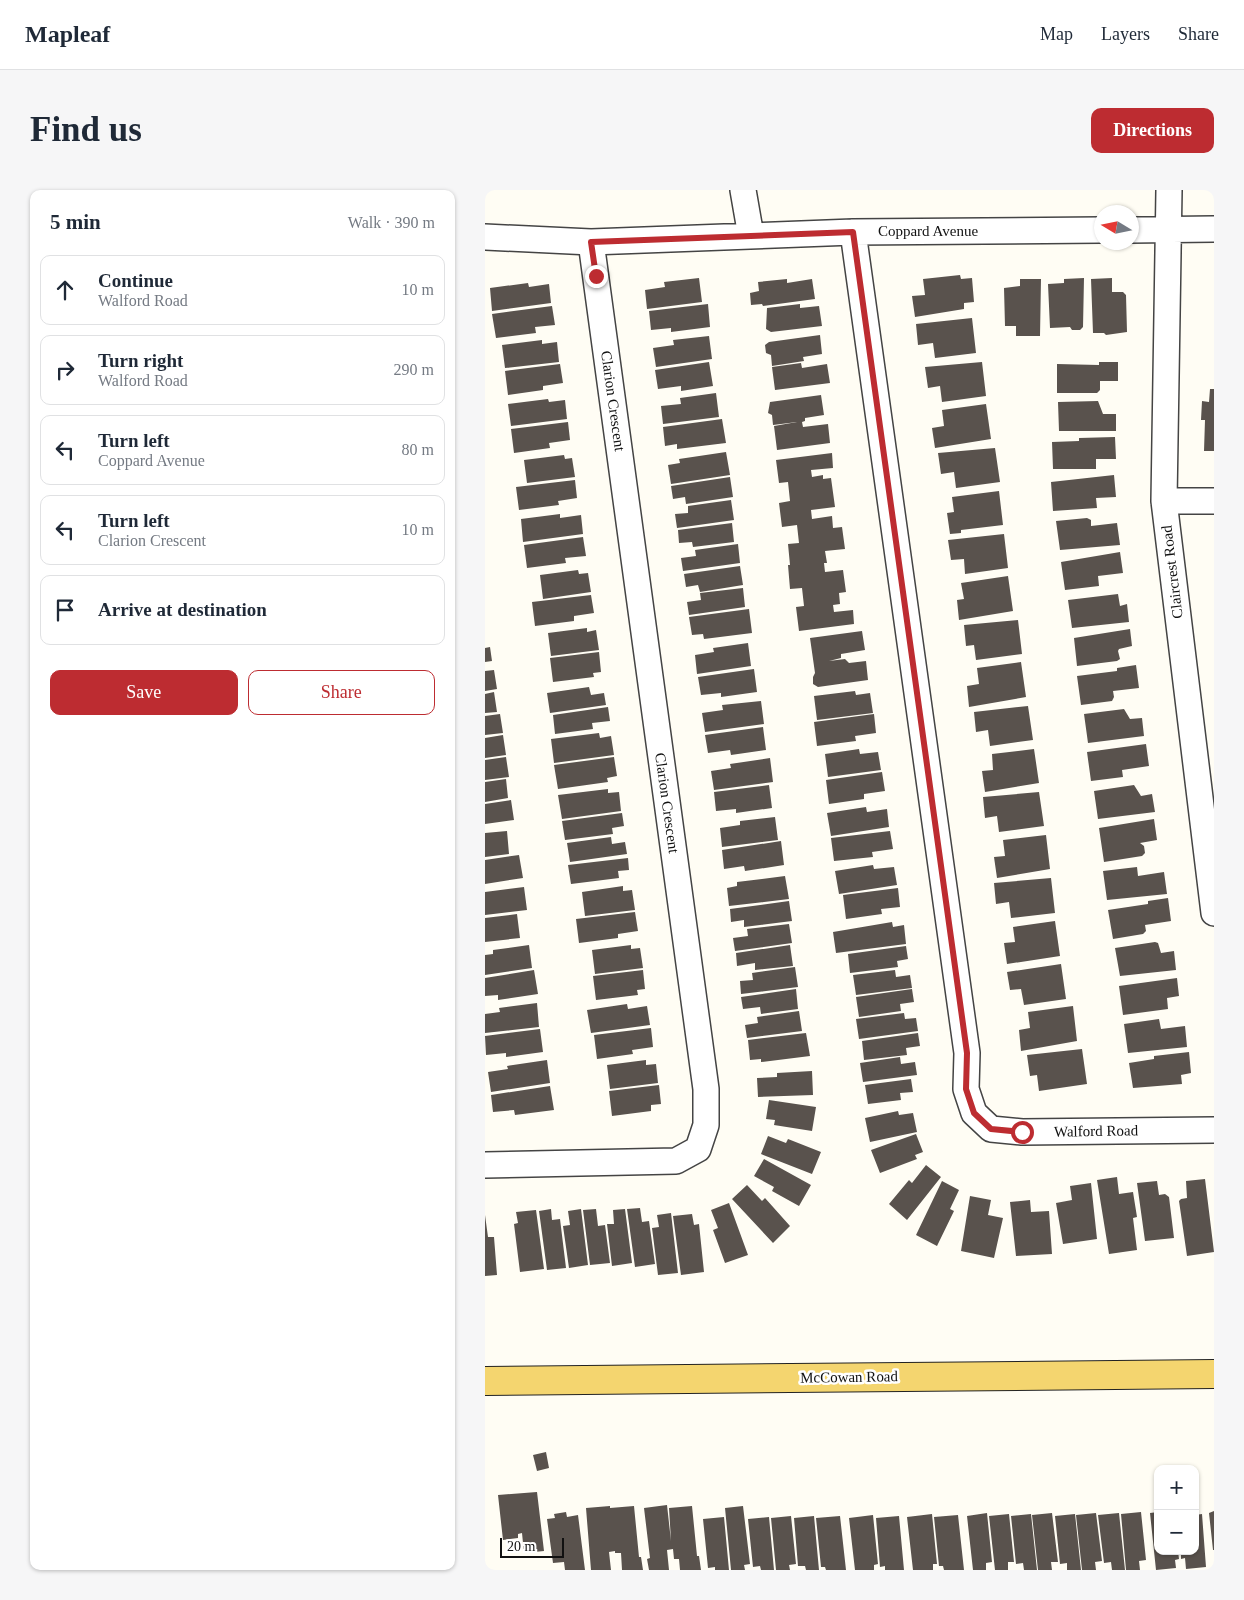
<!DOCTYPE html>
<meta charset="utf-8">
<style>
:root{--surface:#fff;--page:#f6f6f7;--text:#1f2937;--muted:#747a83;--line:#e0e1e3;--accent:#bd2c31}
body{margin:0;font-family:Georgia,serif;background:var(--page);color:var(--text)}
.controls{position:absolute;right:15px;bottom:15px;display:grid;overflow:hidden;border-radius:10px;box-shadow:0 1px 4px #0004}
.controls button{width:45px;height:45px;display:grid;place-items:center;padding:0;border:0;border-bottom:1px solid var(--line);background:var(--surface);color:var(--text);font:25px sans-serif}
.compass{position:absolute;left:609px;top:15px;width:45px;height:45px;border-radius:50%;background:var(--surface);box-shadow:0 1px 4px #0004;rotate:280deg}
.scale{position:absolute;left:15px;bottom:12px;width:64px;box-sizing:border-box;padding-left:5px;border:2px solid #111;border-top:0;font-size:14px;line-height:18px;white-space:nowrap;color:#111;-webkit-text-stroke:4px #fff;paint-order:stroke}
.stop{position:absolute;width:15px;height:15px;margin:-11px;border:4px solid #bd2c31;border-radius:50%;background:#fff}
.stop.end{background:#bd2c31;border-color:#fff;box-shadow:0 1px 5px #0008}
.list{margin:0;padding:0;list-style:none}
h2{display:flex;justify-content:space-between;align-items:center;height:65px;margin:0;padding:0 20px;font-size:21px}
h2 small{font-size:16px;font-weight:400;color:var(--muted)}
.list li{display:grid;grid-template-columns:32px 1fr auto;gap:15px;align-items:center;box-sizing:border-box;height:70px;margin:0 10px 10px;padding:0 10px;border:1px solid var(--line);border-radius:10px}
.list b{display:block;font-size:19px;white-space:nowrap}
.list p{margin:0;font-size:16px;white-space:nowrap;color:var(--muted)}
.list em{font-size:16px;font-style:normal;color:var(--muted)}
.actions{display:flex;gap:10px;padding:15px 20px}
.actions a{flex:1;padding:11px 0;border:1px solid var(--accent);border-radius:10px;text-align:center;font-size:18px;color:var(--accent)}
.actions .main{background:var(--accent);color:#fff}
.icon{flex:none;width:28px;height:28px;fill:none;stroke:currentColor;stroke-width:2;stroke-linecap:round;stroke-linejoin:round}
.map{position:relative;flex:none;width:729px;height:1380px;overflow:hidden;border-radius:10px}
header{display:flex;align-items:center;gap:30px;box-sizing:border-box;height:70px;padding:0 25px;background:var(--surface);border-bottom:1px solid var(--line)}
header strong{font-size:24px}
nav{display:flex;gap:28px;margin-inline-start:auto;font-size:18px}
.intro{display:flex;align-items:center;justify-content:space-between;box-sizing:border-box;height:120px;padding:0 30px}
h1{margin:0;font-size:35px}
.button{padding:12px 22px;border-radius:10px;background:var(--accent);color:#fff;font-size:18px;font-weight:700}
main{display:flex;gap:30px;padding:0 30px}
aside{flex:1;background:var(--surface);border-radius:10px;box-shadow:0 1px 4px #0004}
.map>svg:first-child{display:block}
.building{fill:#59524d}
.lines{fill:none;stroke-linecap:round;stroke-linejoin:round}
.minor-casing{stroke:#444;stroke-width:28}
.major-casing{stroke:#222;stroke-width:30}
.minor{stroke:#fff;stroke-width:25}
.major{stroke:#f4d56f;stroke-width:28}
.route{stroke:#bd2c31;stroke-width:6}
.labels{text-anchor:middle;stroke-width:5;stroke-linejoin:round;paint-order:stroke}
.street-label{font-size:15px;fill:#111;stroke:#fff}
</style>
<header>
<strong>Mapleaf</strong>
<nav><a>Map</a><a>Layers</a><a>Share</a></nav>
</header>
<div class="intro"><h1>Find us</h1><a class="button">Directions</a></div>
<main>
<aside>
<h2>5 min<small>Walk · 390 m</small></h2>
<ul class="list">
<li><svg class="icon" aria-label="ahead" viewBox="0 0 24 24"><path d="M12 20V5M6 11l6-6 6 6"/></svg><div><b>Continue</b><p>Walford Road</p></div><em>10 m</em></li>
<li><svg class="icon" aria-label="right" viewBox="0 0 24 24"><path d="M7 20v-9h11M14 6l5 5-5 5"/></svg><div><b>Turn right</b><p>Walford Road</p></div><em>290 m</em></li>
<li><svg class="icon" aria-label="left" viewBox="0 0 24 24"><path d="M17 20v-9H6M10 6l-5 5 5 5"/></svg><div><b>Turn left</b><p>Coppard Avenue</p></div><em>80 m</em></li>
<li><svg class="icon" aria-label="left" viewBox="0 0 24 24"><path d="M17 20v-9H6M10 6l-5 5 5 5"/></svg><div><b>Turn left</b><p>Clarion Crescent</p></div><em>10 m</em></li>
<li><svg class="icon" aria-label="arrive" viewBox="0 0 24 24"><path d="M6 21V4h12l-3 4 3 4H6"/></svg><div><b>Arrive at destination</b></div></li>
</ul>
<div class="actions"><a class="main">Save</a><a>Share</a></div>
</aside>
<div class="map">
<svg width="729" height="1380" viewBox="0 0 729 1380">
<rect width="100%" height="100%" fill="#fffdf4"/>
<path class="building" d="M475 85 476 89 487 88 489 112 479 113V119L430 127 427 106 440 105 438 89Z
M214 88 217 112 162 119 160 100 180 97 179 92Z
M599 88 598 137 595 140H587L585 137 565 138 563 94 579 93V89Z
M627 88V102H638L641 105 642 142 621 145 619 143H608L606 89Z
M302 89V93L327 89 330 109 278 116 277 114 266 115 265 103 274 101 273 92Z
M535 89H556L555 146H531V136H520L519 98 535 96Z
M43 93 44 97 64 94 66 113 7 121 5 98Z
M223 114 225 137 186 142V138L166 140 164 121Z
M315 114V118L334 116 337 136 286 142 281 139 282 118Z
M67 116 70 135 50 137 51 143 11 148 7 124Z
M487 128 491 163 450 168 448 153 433 155 431 134Z
M335 145 337 164 318 167 319 171 287 176 286 165 281 163 280 155 284 152Z
M224 146 227 169 171 177 168 158 189 155 188 150Z
M57 150V154L72 152 74 172 20 178 17 155Z
M224 172 228 196 196 201V196L173 199 170 180Z
M497 172 501 206 457 212 455 196 443 198 440 177Z
M614 172H633V191H615V200L612 203H572V174L614 175Z
M316 173 317 178 342 174 345 193 290 200 287 177Z
M75 174 78 193 58 196V200L23 205 20 181Z
M725 199H729V261H719L720 230H716L717 211 724 212Z
M231 203 234 227 178 234 176 216 196 214 195 208Z
M336 205 339 225 320 228V231L317 232 318 237 343 234 345 253 292 260 289 236 312 232 288 235 287 225 283 223 285 212Z
M63 209 64 212 80 210 82 229 26 236 23 214Z
M613 211 618 224H631V241H574L573 212Z
M501 214 506 249 450 258 447 238 459 236 457 220Z
M237 229 241 253 192 259V254L180 256 178 237Z
M83 232 85 250 64 253 65 258 29 263 26 239Z
M630 247 631 269H611V279H568L567 252 594 251V248Z
M510 258 515 292 471 298 469 282 456 284 453 263Z
M241 262 245 285 186 294 183 275 195 273 194 269Z
M347 263 348 278 326 280 327 287 338 285V289L346 288 350 317 326 320 327 329 347 326 348 338 357 337 360 359 340 361 342 373H339L340 382 358 380 361 402 354 403 355 414 348 415 349 422 368 420 369 434 314 441 311 417 319 416 317 398 305 399 303 375H305L303 354 314 353 312 335 297 337 294 313 305 311 303 292 294 293 291 270Z
M79 265 80 269 87 268 90 287 42 293 39 270Z
M629 285 631 307 611 308 612 318 568 321 566 292Z
M245 287 248 307 201 314 200 307 188 309 186 296Z
M90 290 92 308 73 311 74 315 34 320 31 297Z
M514 301 518 335 476 340V343L465 344 462 323 469 322 467 307Z
M246 310 249 330 192 338 190 324 203 323V316Z
M75 324V328L96 325 98 344 38 352 36 329Z
M602 328 606 330V336L632 333 635 355 575 360 571 331Z
M247 333 249 352 208 357 207 352 194 353 193 340Z
M519 344 523 378 480 384 479 369 466 370 463 350Z
M98 347 101 366 80 368 81 373 42 378 39 355Z
M253 354 255 373 198 381 196 368 211 366 210 360Z
M635 362 638 383 613 386 614 396 580 400 576 372Z
M255 376 258 395 215 402 213 395 201 397 199 384Z
M93 380 94 384 103 383 106 402 58 409 55 385Z
M523 386 528 421 474 430 472 410 479 409 476 393Z
M258 398 260 417 204 425 202 412 216 410 215 403Z
M633 404 635 416 642 414 644 432 587 438 583 410Z
M106 405 109 423 89 426V431L50 436 47 412Z
M264 419 267 443 219 449 218 444 207 445 204 427Z
M533 430 537 464 491 470 489 455 481 456 479 435Z
M102 438V442L111 440 114 460 66 466 63 443Z
M645 439 647 456 634 459 633 461 635 469 632 471 592 476 589 448Z
M377 441 380 460 356 464V468L344 471 360 469 364 473 381 471 383 490 333 497 328 494V487L330 483 325 448Z
M263 453 266 476 212 484 210 465 229 462 228 458Z
M5 457 7 471 0 472V458Z
M114 462 116 482 108 483 109 487 68 492 65 468Z
M536 472 541 507 484 517 482 496 494 494 492 478Z
M651 475 654 498 628 501 629 507 627 511 596 515 592 486 632 481V478Z
M269 479 272 502 236 507V503L216 505 213 487Z
M9 480 12 499 0 501V481Z
M104 497 106 505 119 503 121 515 65 523 62 503Z
M370 501 371 505 385 503 388 523 332 530 329 506Z
M9 502 12 522 0 523V504Z
M276 511 279 534 220 542 217 523 238 520 237 515Z
M543 516 548 550 505 556 503 540 491 542 489 522Z
M123 517 125 531 107 533 108 539 70 544 68 525Z
M639 519 645 529 657 528 659 546 603 553 599 524Z
M15 524 18 543 0 545V526Z
M389 524 391 543 370 546 371 551 332 556 329 532Z
M278 537 281 560 246 565 245 560 223 563 220 545Z
M114 543 115 548 126 546 129 565 69 573 66 549Z
M18 545 21 565 0 568V548Z
M661 554 664 576 637 580 638 587 606 591 602 562Z
M374 559 375 564 393 562 396 580 343 587 340 564Z
M549 559 554 593 500 602 497 581 508 580 507 564Z
M21 567 24 587 0 590V570Z
M129 567 132 586 122 588 123 592 73 599 69 575Z
M285 568 288 592 229 600 226 581 246 578 245 574Z
M397 582 400 601 379 604V609L344 614 341 590Z
M21 589 23 608 0 612V592Z
M284 595 287 618 251 623V619L231 621 229 602Z
M649 595 656 606 667 604 670 622 613 629 609 601Z
M123 599V603L134 602 136 621 77 629 73 605Z
M554 602 559 636 514 642 512 626 500 628 498 607Z
M26 610 29 630 0 634V614Z
M381 617 382 622 402 619 404 637 346 646 342 623Z
M137 623 139 636 127 638 128 644 80 650 77 631Z
M290 627 293 650 237 657 235 638 255 635V631Z
M669 629 672 650 655 653 659 656 660 663 657 666 619 672 614 638Z
M22 641 24 664 0 667V643Z
M405 641 408 659 387 662 388 667 349 671 346 648Z
M561 645 565 679 512 688 509 667 520 666 518 650Z
M126 647 127 654 140 652 142 664 85 672 82 653Z
M296 651 299 675 260 681 259 676 239 679 237 660Z
M34 665 38 688 0 694V670Z
M143 668 144 680 133 681 134 688 86 694 83 675Z
M388 675 389 679 409 677 412 695 354 704 350 681Z
M652 677 653 686 679 682 682 704 622 710 618 681Z
M300 686 304 709 244 716 242 698 252 696V692Z
M566 688 570 723 526 728 524 712 511 714 509 693Z
M138 696V701L147 700 150 720 100 726 97 702Z
M39 697 42 720 0 725V702Z
M413 698 415 717 396 719 397 724 361 729 358 705Z
M683 708 686 731 660 735 661 741 658 744 628 749 623 720 663 714V711Z
M304 711 307 731 259 737V730L246 732 245 719Z
M150 722 153 741 133 744V748L94 753 91 729Z
M32 724 35 748 0 752V728Z
M570 731 575 766 522 774 519 753 530 752 528 737Z
M407 732 408 737 419 735 421 754 351 763 348 742Z
M304 734 307 753 250 761 248 748 263 746 262 739Z
M670 752 673 753 676 763 689 761 691 780 635 786 630 758Z
M44 755 47 778 0 785V765L8 764V760Z
M146 755V759L155 758 158 778 110 784 107 760Z
M305 755 308 776 270 780V773L252 776 251 763Z
M421 756 423 769 412 771 413 777 365 783 363 764Z
M576 774 581 809 539 815 536 799 525 800 522 782Z
M310 777 313 797 256 804 255 791 268 790 267 783Z
M49 780 53 804 13 810V805L0 806V788Z
M158 780 160 799 152 800 153 805 111 810 108 786Z
M410 780 411 787 425 785 427 798 371 805 368 785Z
M692 788 694 806 682 808 683 819 638 825 634 796Z
M311 799 313 819 276 824 275 817 258 819 256 807Z
M427 799 429 812 415 814 416 821 374 827 371 807Z
M52 813 54 837 0 843V824L15 822 14 818Z
M142 814 143 819 162 816 165 835 106 843 102 820Z
M588 816 592 851 536 861 534 840 545 838 543 822Z
M314 821 317 841 262 848 260 835 273 833 272 827Z
M419 823 420 829 431 828 433 841 374 849 371 829Z
M674 829 676 839 700 836 702 857 643 863 639 834Z
M166 838 168 857 147 860 148 864 112 869 109 845Z
M55 839 58 862 21 867V863L1 865 0 846Z
M321 843 325 866 276 872V869L265 870 263 850Z
M433 843 435 856 421 858 422 865 379 870 377 851Z
M597 859 602 894 554 901 552 885 545 886 542 865Z
M704 862 706 883 696 885 697 894 648 898 644 873 669 869V866Z
M415 867 416 874 430 872 432 885 378 892 375 873Z
M62 870 65 893 6 902 3 882 23 879 22 876Z
M161 870V875L171 874 173 893 125 899 122 875Z
M327 881 328 905 273 907 272 888 292 887V883Z
M426 889 428 902 415 903 416 910 383 914 380 895Z
M174 895 176 914 166 915V921L127 926 124 901Z
M65 896 69 920 30 925 29 920 8 922 6 905Z
M284 910 331 917 327 941 289 935 290 930 281 929Z
M413 921 414 925 428 923 432 942 385 952 380 928Z
M431 944 438 962 430 965 432 969 395 983 386 960Z
M283 946 301 953 303 949 336 962 327 984 276 964Z
M279 969 326 995 314 1016 287 1001 289 997 269 986Z
M441 975 456 987 422 1030 404 1014 424 990 427 993Z
M632 987 634 1004 648 1002 652 1027 648 1028 652 1060 624 1064 612 990Z
M720 989 729 1062 702 1066 694 1011 696 1009 702 1008 701 991Z
M457 991 474 1000 465 1019 469 1021 452 1056 431 1045Z
M672 991 674 1005 680 1004 684 1007 689 1048 660 1051 652 993Z
M606 993 612 1049 578 1054 571 1013 587 1010 585 996Z
M262 995 277 1011 280 1008 305 1036 288 1053 247 1009Z
M485 1006 506 1010 503 1025 518 1028 509 1068 476 1061Z
M545 1010 546 1022 564 1021 567 1064 531 1066 525 1012Z
M244 1013 263 1065 240 1073 228 1040 233 1038 226 1020Z
M155 1018 157 1032 164 1031 170 1074 150 1077 142 1019Z
M66 1019 67 1030 75 1029 81 1078 62 1080 54 1021Z
M96 1019 103 1075 84 1078 78 1036 85 1035 83 1021Z
M111 1019 113 1036 120 1035 125 1073 105 1075 98 1020Z
M140 1019 147 1073 127 1076 122 1034H129L128 1020Z
M51 1020 59 1079 35 1082 29 1034 33 1033 31 1022Z
M186 1023 193 1083 173 1085 167 1038 174 1037 172 1025Z
M207 1024 209 1035 214 1034 219 1082 196 1085 188 1026Z
M0 1025 3 1047H9L12 1085 0 1086Z
M61 1262 64 1278 52 1281 48 1265Z
M52 1302 59 1361 39 1363 37 1343 33 1344V1348L18 1350 13 1305Z
M182 1315 186 1351 184 1318 207 1316 212 1366H214L216 1380H195L194 1369H189L188 1359 182 1360 184 1380H164L162 1369 165 1368 159 1318Z
M125 1316V1318L149 1316 154 1367H156L158 1380H137L136 1363H130V1361L124 1362 126 1380H106L101 1318Z
M258 1316 265 1374 259 1375 260 1380H246L240 1318Z
M729 1321V1360H728L724 1323Z
M81 1322 82 1327 93 1325 100 1380H80L79 1372 68 1373 62 1329 70 1328 69 1324Z
M656 1322 661 1370 654 1371 655 1380H641L636 1324Z
M673 1322V1361H693L694 1369 690 1370 691 1378 671 1380 665 1323Z
M502 1323 507 1372 501 1373V1380H488L482 1326Z
M567 1323 573 1372H566L567 1380H553L547 1325Z
M611 1323 617 1371 610 1372 611 1380H597L591 1325Z
M634 1323 640 1380H627L626 1372 619 1373 613 1325Z
M447 1324 452 1374H448V1380H428L422 1327Z
M524 1324 529 1372H523V1380H510L504 1326Z
M546 1324 552 1380H539L538 1373 531 1374 526 1326Z
M590 1324 596 1380H582V1373L575 1374 570 1326Z
M717 1324 721 1377 701 1379 700 1368 696 1369V1361H710V1325Z
M388 1325 393 1374 389 1375V1380H370L364 1328Z
M473 1325 479 1380H459L458 1376H454L449 1327Z
M306 1326 311 1374 304 1375 305 1380H291L286 1328Z
M329 1326 334 1380H321L320 1376H313L309 1328Z
M355 1326 361 1380H341L340 1377H336L331 1328Z
M414 1326 419 1380H400V1376L395 1377 391 1328Z
M239 1327 244 1380H230V1377L223 1378 218 1329Z
M284 1327 289 1380H276L275 1376 268 1377 263 1329Z"/>
<g class="lines">
<defs>
<path id="minor" d="M258 0 266 46
M684 0 679 311 729 723
M646 40 729 39
M368 42 482 863 481 899 489 923 506 939 537 942 729 940
M0 47 106 52 368 42 616 40
M679 311H729
M0 975 191 971 213 959 221 935V899L106 52"/>
<path id="major" d="M0 1191 729 1184"/>
</defs>
<use href="#minor" class="minor-casing"/>
<use href="#major" class="major-casing"/>
<use href="#minor" class="minor"/>
<use href="#major" class="major"/>
</g>
<g class="lines">
<path class="route" d="M111 86 106 52 368 42 482 863 481 899 489 923 506 939 537 942"/>
</g>
<g class="labels">
<g class="street-label">
<text x="443" y="46">Coppard Avenue</text>
<text transform="translate(128 211) rotate(82)" y="5">Clarion Crescent</text>
<text transform="translate(687 382) rotate(-97)" y="5">Claircrest Road</text>
<text transform="translate(182 613) rotate(82)" y="5">Clarion Crescent</text>
<text transform="translate(611 941) rotate(-1)" y="5">Walford Road</text>
<text transform="translate(364 1187) rotate(-1)" y="5">McCowan Road</text>
</g>
</g>
</svg>
<div class="controls">
<button>+</button>
<button>−</button>
</div>
<svg class="compass" viewBox="-18 -18 36 36"><path d="M0-13l5 13h-10z" fill="#e53935"/><path d="M0 13l5-13h-10z" fill="#747a83"/></svg>
<div class="scale">20 m</div>
<div class="stop" style="left:537px;top:942px"></div>
<div class="stop end" style="left:111px;top:86px"></div>
</div>
</main>
